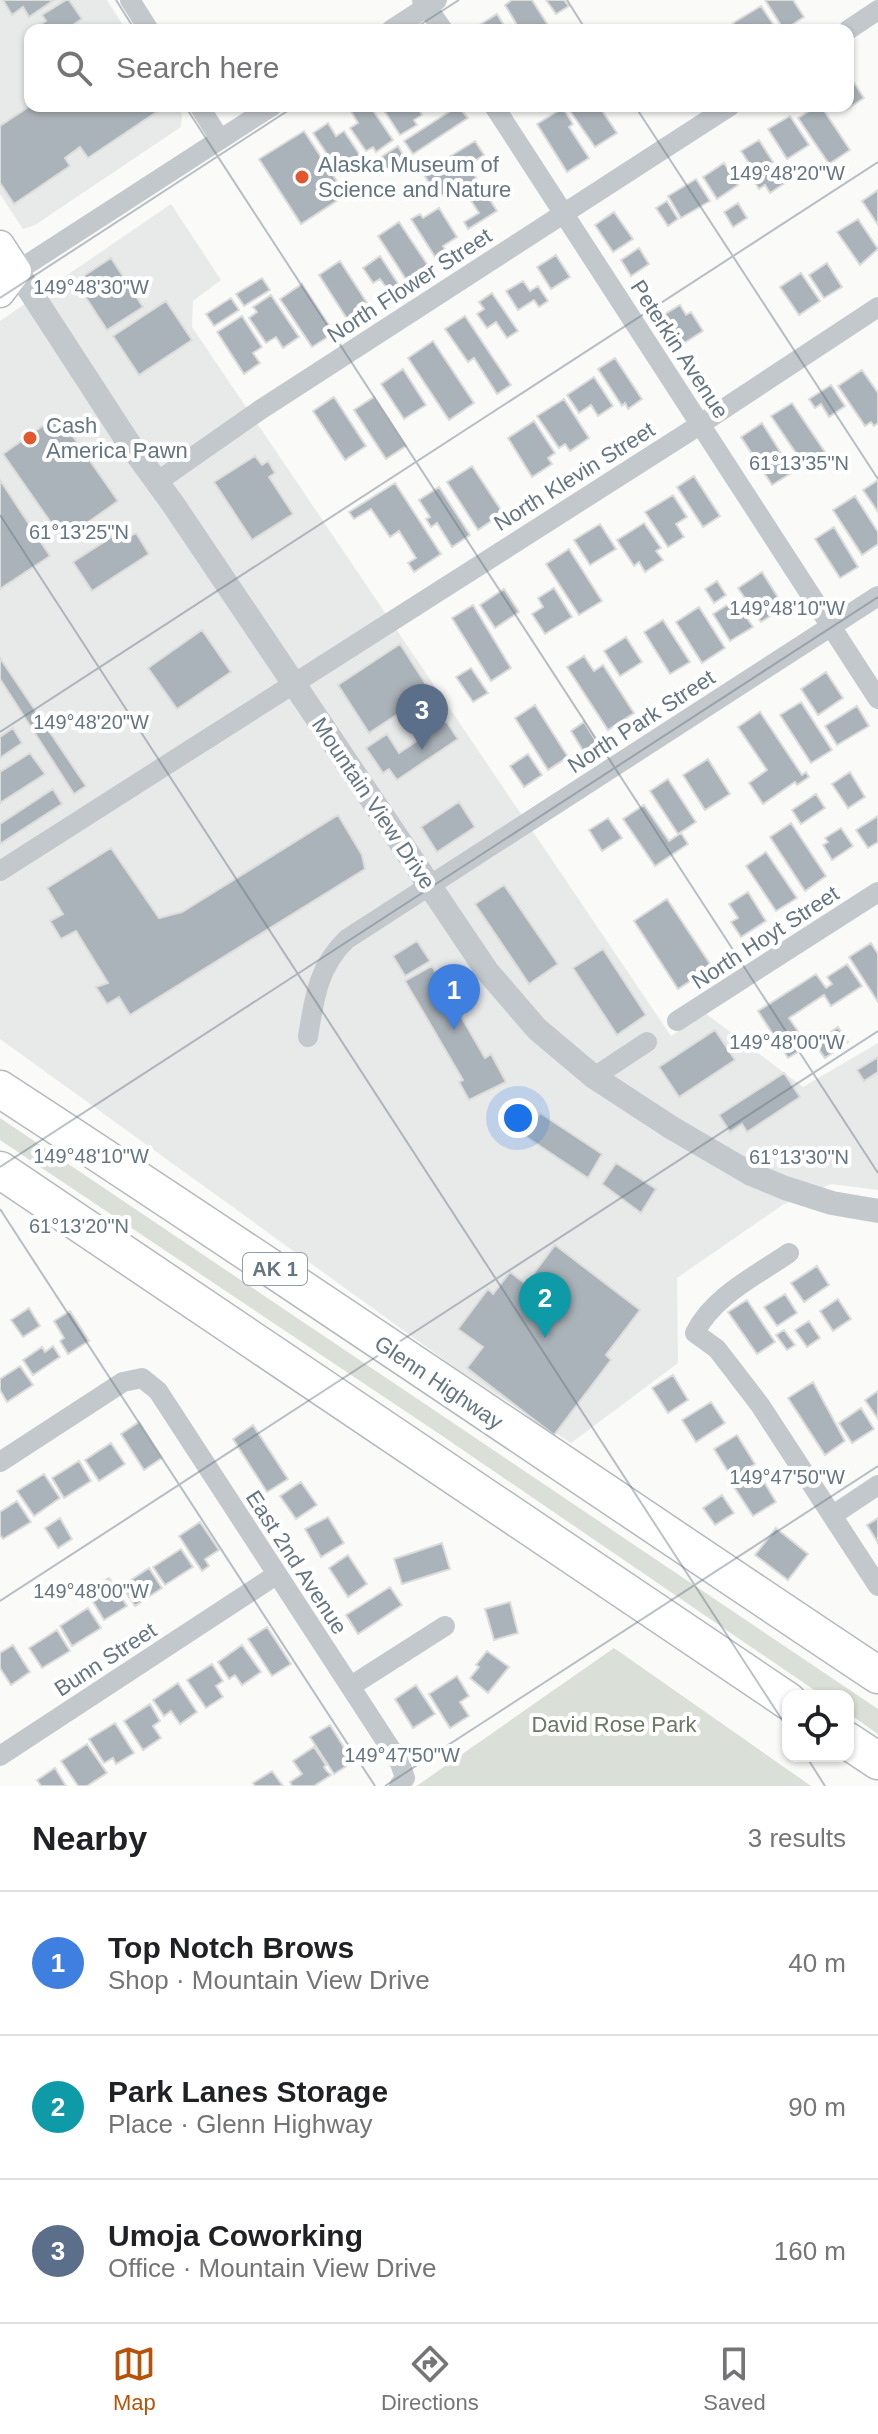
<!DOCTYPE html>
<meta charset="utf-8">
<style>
:root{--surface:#fff;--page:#f2f2f2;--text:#202124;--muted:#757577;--line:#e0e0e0;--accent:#b45309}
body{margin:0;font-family:Arial,sans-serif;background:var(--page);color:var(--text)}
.controls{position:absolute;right:24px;bottom:24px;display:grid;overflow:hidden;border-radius:16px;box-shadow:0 2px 6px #0004}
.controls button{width:72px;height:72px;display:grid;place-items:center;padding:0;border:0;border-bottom:2px solid var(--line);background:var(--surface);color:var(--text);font:40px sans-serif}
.you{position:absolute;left:518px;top:1118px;width:28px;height:28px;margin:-20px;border:6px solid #fff;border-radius:50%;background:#1a73e8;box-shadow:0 0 0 12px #1a73e833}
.badge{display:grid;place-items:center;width:52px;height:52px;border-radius:50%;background:var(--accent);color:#fff;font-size:26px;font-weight:700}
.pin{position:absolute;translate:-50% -66px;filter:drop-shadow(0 2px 4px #0008)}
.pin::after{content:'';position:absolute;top:42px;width:28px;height:24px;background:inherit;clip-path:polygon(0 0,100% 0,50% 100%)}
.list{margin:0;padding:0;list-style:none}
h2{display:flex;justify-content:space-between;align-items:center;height:104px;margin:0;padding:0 32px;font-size:34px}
h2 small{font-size:26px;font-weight:400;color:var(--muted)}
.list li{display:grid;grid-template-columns:52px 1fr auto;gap:24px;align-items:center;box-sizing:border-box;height:144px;padding:0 32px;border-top:2px solid var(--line)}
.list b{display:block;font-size:30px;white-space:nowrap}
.list p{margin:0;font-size:26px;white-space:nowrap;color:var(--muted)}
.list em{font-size:26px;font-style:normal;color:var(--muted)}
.icon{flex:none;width:44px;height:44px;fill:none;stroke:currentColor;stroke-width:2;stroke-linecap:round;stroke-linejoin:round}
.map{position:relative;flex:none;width:878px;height:1786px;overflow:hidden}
.search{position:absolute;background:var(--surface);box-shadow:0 2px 6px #0004;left:24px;right:24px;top:24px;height:88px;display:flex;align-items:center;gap:20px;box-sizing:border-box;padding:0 28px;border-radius:16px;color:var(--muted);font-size:30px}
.sheet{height:536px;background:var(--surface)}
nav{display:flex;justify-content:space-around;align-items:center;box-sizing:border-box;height:112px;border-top:2px solid var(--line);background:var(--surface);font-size:22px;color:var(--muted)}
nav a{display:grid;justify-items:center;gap:4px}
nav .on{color:var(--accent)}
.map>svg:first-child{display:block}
.built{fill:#e8e9e9}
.green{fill:#dadfd7}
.building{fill:#aab3b9;stroke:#dcdcda;stroke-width:2}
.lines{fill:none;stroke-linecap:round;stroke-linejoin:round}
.secondary-casing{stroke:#b3babf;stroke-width:31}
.motorway-casing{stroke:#b4b9bd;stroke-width:39}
.minor{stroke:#c3c8cc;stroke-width:20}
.tertiary{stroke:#c3c8cc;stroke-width:24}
.secondary{stroke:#fff;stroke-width:28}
.motorway{stroke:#fff;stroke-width:36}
.ticks{fill:none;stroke:#657683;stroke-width:2;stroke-opacity:0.45}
.poi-dot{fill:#e4572e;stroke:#fff;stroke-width:3}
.labels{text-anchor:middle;stroke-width:8;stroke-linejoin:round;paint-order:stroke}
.shield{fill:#fff;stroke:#939fa8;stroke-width:2}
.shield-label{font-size:20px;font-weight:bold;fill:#657683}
.poi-label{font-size:22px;fill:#657683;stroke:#fff;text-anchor:start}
.street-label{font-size:22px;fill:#657683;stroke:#fff}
.park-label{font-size:22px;fill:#687a64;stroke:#fff}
.ticks-label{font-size:20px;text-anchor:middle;fill:#657683;stroke:#fff;stroke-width:8;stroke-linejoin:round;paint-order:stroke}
</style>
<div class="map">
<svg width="878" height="1786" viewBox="0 0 878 1786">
<rect width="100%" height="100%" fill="#fafaf8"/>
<path class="built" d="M0 0H107L126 30H30V106H176L182 114 181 127 35 225 23 229 0 194Z
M171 204 221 280 193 301 192 327 671 1036 705 1013 803 1087 878 1043V1190L831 1184 784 1204 677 1278 678 1363 571 1443 457 1369 0 1039V321Z"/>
<path class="green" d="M0 1118 878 1709V1734L848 1713V1696H823L441 1435 0 1140Z
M614 1648 811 1786H416L418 1785Z"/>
<path class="building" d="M3 0H54L29 17 23 7 12 15Z
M66 0H69L82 19 65 30H31L46 21 42 15Z
M512 0H532L551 30H520L505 5Z
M546 0H564L569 6 556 14Z
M765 0H793L804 17 784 30Z
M761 6 775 27 771 30H738L733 23Z
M497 14 507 30H481L478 26Z
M851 78 864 98 847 109 848 80Z
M30 106H159L161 109 88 158 80 147 65 158 70 166 14 204 0 183V126Z
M355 106H370L393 140 376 152 373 147 366 151 350 128 358 123 350 110Z
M381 106H417L422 115 414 120 417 125 400 135Z
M458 106 468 118 413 154 404 141Z
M578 106H599L617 133 595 147 570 111Z
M817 106H821L850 150 829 164 798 118Z
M563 108 573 124 569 127 589 158 567 172 537 124Z
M790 116 809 145 787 159 768 129Z
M328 123 336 136 344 131 360 155 353 160 356 165 341 175 313 133Z
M304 131 346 195 301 224 259 159Z
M759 140 773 162 756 174 741 151Z
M475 141 484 155 468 165 497 211 468 229 464 222 479 213 460 184 438 198 423 173Z
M398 146 405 158 379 175 372 163Z
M724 163 738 185 717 199 703 177Z
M775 167 785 183 770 193 765 185 759 189 754 181Z
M696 179 710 201 681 218 668 196Z
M878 190V225L862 201Z
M667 201 678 219 668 226 656 208Z
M738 203 747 218 733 227 724 212Z
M439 208 457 237 443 246 447 253 437 260 411 219 420 214 423 218Z
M614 212 633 239 613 252 595 225Z
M858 219 878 249 860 265 837 232Z
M399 222 431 270 409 284 378 236Z
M639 248 649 264 631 276 621 260Z
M556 255 570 277 551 289 537 267Z
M380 256 399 285 389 291 380 279 373 283 363 268Z
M111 258 143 307 107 330 81 290 85 288 79 279Z
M340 261 371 309 349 322 319 275Z
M827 263 842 287 824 298 809 275Z
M801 273 820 301 799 315 780 287Z
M262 278 270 290 244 306 236 294Z
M523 281 530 291 538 286 548 301 539 307 534 300 518 310 506 291Z
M302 284 334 333 312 347 280 299Z
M492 293 518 331 507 338 496 322 487 328 477 314 484 309 479 302Z
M271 295 299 337 283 348 276 337 266 343 249 318 257 312 253 307Z
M231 298 239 310 214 326 206 314Z
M166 301 192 340 139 375 113 336Z
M680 305 686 315 691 312 703 331 681 345 662 316Z
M242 316 262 347 253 353 260 363 244 374 217 332Z
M465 316 511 385 497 394 474 358 468 362 445 329Z
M433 341 474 403 449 420 408 358Z
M615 358 642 399 628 409 625 403 622 406 598 369Z
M403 369 426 405 404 419 381 384Z
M862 370 878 393V423L874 426 871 422 865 426 838 386Z
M594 377 613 406 598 416 591 405 579 413 567 395Z
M831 385 845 406 829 417 821 404 815 408 809 399Z
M334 397 366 446 345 460 313 411Z
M374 397 406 446 386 459 354 410Z
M564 399 589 438 570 451 565 444 559 448 537 416Z
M792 403 825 452 804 465 771 416Z
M58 415 118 501 63 540 3 454Z
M534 421 555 453 548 458 552 464 532 477 508 438Z
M762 423 793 472 772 485 741 437Z
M255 456 262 465 268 461 275 473 269 477 293 514 252 540 214 482Z
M472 466 503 513 478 530 447 482Z
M694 476 720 516 703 527 677 487Z
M0 480 50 556 0 589Z
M878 480V512L863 490Z
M395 483 441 554 414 572 408 563 416 558 399 531 390 537 371 509 354 519 349 512Z
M439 487 470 535 452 547 437 523 431 527 426 519 430 517 419 500Z
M673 495 687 517 676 524 684 537 668 547 645 512Z
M855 496 878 532V544L862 555 833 510Z
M644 523 661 548 656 551 663 560 645 572 639 562 634 566 617 540Z
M600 524 616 549 590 565 574 540Z
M834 527 858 567 840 578 815 539Z
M124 529 129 537 136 533 149 554 92 591 73 562Z
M569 549 602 601 579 615 546 564Z
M762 572 784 607 761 622 738 588Z
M717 581 726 595 714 603 705 589Z
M554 588 572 617 545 634 532 614 543 607 538 598Z
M504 589 519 612 495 628 480 605Z
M735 600 753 627 730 641 713 614Z
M473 605 511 668 491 681 452 618Z
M699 607 725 648 702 663 676 622Z
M663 620 690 662 670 674 644 632Z
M202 630 231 672 177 709 148 668Z
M626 637 642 662 620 676 604 651Z
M400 644 431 692 369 733 338 685Z
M584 656 594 671 603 665 634 713 608 730 567 667Z
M0 658 86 786 74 794 0 679Z
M471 668 488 693 473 702 456 677Z
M826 672 843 698 818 715 801 689Z
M801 702 832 750 811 763 780 715Z
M535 705 568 757 548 770 515 718Z
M857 706 869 726 837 745 825 726Z
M760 712 802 775 806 772 809 777 797 785 795 782 763 804 749 783 767 770 738 727Z
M446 721 458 739 397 780 389 769 383 773 366 748 387 734 399 753Z
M584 722 599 746 585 754 571 731Z
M13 728 22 743 0 758V737Z
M30 753 45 774 0 803V772Z
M528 754 542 775 524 787 510 766Z
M708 759 730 794 705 810 683 775Z
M850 772 865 797 848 808 832 784Z
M668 779 696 822 678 834 650 791Z
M53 789 62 804 0 844V824Z
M816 794 825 808 801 824 792 810Z
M459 802 475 827 437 852 421 827Z
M644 805 669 841 681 833 688 844 655 866 623 819Z
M338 815 362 855 365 869 130 1015 119 997 107 1004 96 987 108 983 76 931 61 939 50 921 63 914 47 888 111 848 159 918 182 912Z
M878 816V842L868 848 856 830Z
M608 818 622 838 602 851 589 830Z
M791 823 826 876 805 891 770 837Z
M841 828 853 846 832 860 823 845 828 842 825 838Z
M766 852 797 898 776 911 746 866Z
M504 885 558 964 529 984 475 904Z
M748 892 766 921 741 937 731 922 738 918 729 904Z
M667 899 712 967 678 989 634 921Z
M417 941 430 961 405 976 393 956Z
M871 943 878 954V1002L849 957Z
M603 949 646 1015 617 1035 573 968Z
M847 964 862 986 831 1006 824 995 789 1018 808 1046 788 1058 758 1011 816 974 826 988 832 984 827 977Z
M432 966 485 1058 491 1054 506 1082 469 1100 459 1082 463 1080 405 981Z
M838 1027 848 1042 825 1058 814 1043Z
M715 1030 735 1060 679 1097 659 1067Z
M878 1057V1072L864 1081 857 1070Z
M784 1073 800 1097 747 1132 742 1124 730 1132 719 1115Z
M540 1113 602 1154 588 1178 525 1136Z
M616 1163 656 1189 641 1213 602 1184Z
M555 1245 640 1310 606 1355 611 1360 554 1435 467 1368 483 1347 458 1329 488 1289 493 1294 510 1272 526 1284Z
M817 1266 829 1285 804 1302 791 1283Z
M785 1294 797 1313 777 1326 764 1307Z
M838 1299 851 1319 833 1331 820 1311Z
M747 1300 775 1342 757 1354 728 1312Z
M29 1308 40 1326 23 1337 11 1320Z
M70 1311 89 1341 68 1354 60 1341 64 1338 54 1321Z
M809 1321 820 1338 807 1347 795 1330Z
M784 1330 795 1345 787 1350 776 1335Z
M53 1346 60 1357 33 1375 23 1360 42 1347 45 1352Z
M20 1366 33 1385 7 1402 0 1390V1379Z
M673 1375 688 1400 668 1413 652 1388Z
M813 1382 845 1441 825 1455 788 1398Z
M878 1391V1419L865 1400Z
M711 1402 725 1423 696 1442 682 1420Z
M861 1408 874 1429 852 1443 839 1423Z
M139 1422 162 1458 144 1470 121 1434Z
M253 1425 288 1479 267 1492 233 1439Z
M737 1435 755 1464 732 1478 714 1449Z
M111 1443 125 1464 99 1481 85 1460Z
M79 1461 91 1481 64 1498 52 1478Z
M758 1472 776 1502 753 1516 734 1487Z
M44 1474 60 1498 34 1516 17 1491Z
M301 1482 317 1505 296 1519 280 1496Z
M722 1495 734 1513 715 1525 703 1508Z
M17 1501 31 1522 3 1539 0 1535V1512Z
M328 1517 344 1543 321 1557 305 1529Z
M60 1518 72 1539 58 1548 45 1528Z
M878 1518V1543L867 1525Z
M200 1522 219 1550 205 1559 209 1566 202 1571 179 1536Z
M776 1528 808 1554 788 1580 755 1555Z
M442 1543 450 1569 402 1584 394 1559Z
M181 1549 193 1567 165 1585 153 1567Z
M348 1555 367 1584 348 1597 329 1568Z
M149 1568 162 1588 135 1606 122 1586Z
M109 1578 127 1606 104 1620 87 1592Z
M390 1587 402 1605 358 1634 346 1615Z
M510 1602 518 1633 494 1640 485 1609Z
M88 1608 101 1628 72 1646 60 1626Z
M267 1627 291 1664 272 1676 248 1639Z
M57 1630 70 1651 42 1668 29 1648Z
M13 1645 30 1672 11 1685 0 1668V1653Z
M242 1645 261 1672 242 1685 235 1675 229 1679 218 1662Z
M487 1651 509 1667 488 1693 470 1678 479 1667 476 1665Z
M212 1664 223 1681 216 1686 223 1697 206 1708 187 1680Z
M457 1676 469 1696 460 1702 469 1716 450 1728 429 1694Z
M178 1683 197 1712 180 1724 171 1711 164 1716 153 1700Z
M416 1685 435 1714 413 1728 395 1699Z
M150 1704 160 1721 153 1726 161 1738 143 1750 124 1721Z
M115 1723 134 1753 116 1764 113 1758 104 1763 89 1739Z
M330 1725 353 1762 334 1774 310 1737Z
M87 1744 107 1773 87 1786H78L61 1761Z
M314 1747 326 1765 324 1767 326 1770 331 1775 314 1786H292L290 1782 302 1774 293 1761Z
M55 1768 66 1786H41L37 1780Z
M272 1771 283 1786H255L253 1783Z"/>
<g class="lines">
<defs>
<path id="secondary" d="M0 245 17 271
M0 293 17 271"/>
<path id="motorway" d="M0 1089C295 1281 585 1480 878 1675
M0 1170 788 1701
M848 1741 878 1761"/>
</defs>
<use href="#secondary" class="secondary-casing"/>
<use href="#motorway" class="motorway-casing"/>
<path class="minor" d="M130 0 149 30
M422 0 443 30
M391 30 437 0
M848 30 878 10
M199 106 220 139
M494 106 878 699
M17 271 272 106
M157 482 260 410 730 106
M0 871 687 433 878 307
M677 1021 878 892
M308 1037C314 999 318 966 347 939L878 596
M594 1077 647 1042
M789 1253C757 1275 712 1297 695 1333L717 1349 760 1405 878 1586
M0 1462 123 1382 142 1378 158 1391 400 1763 405 1778 399 1786
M833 1515 878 1485
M351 1686 445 1626
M0 1756 276 1575"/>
<path class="tertiary" d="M17 271 128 442 173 504 487 971 537 1029 594 1077 672 1128 751 1174 785 1188 832 1203 878 1211"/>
<use href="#secondary" class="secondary"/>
<use href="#motorway" class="motorway"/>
</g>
<path class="ticks" d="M116 0 135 30M567 0 586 30M412 30 459 0M185 106 878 1173M635 106 878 479M0 298 295 106M0 515 788 1729M0 732 878 162M0 1167 878 597M0 1209 375 1786M0 1601 878 1031M806 1756 825 1786M385 1786 878 1466"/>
<g class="poi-dot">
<circle cx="302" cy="177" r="8"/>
<circle cx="30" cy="438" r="8"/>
</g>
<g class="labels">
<rect class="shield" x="243" y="1253" width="64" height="32" rx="6"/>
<g class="shield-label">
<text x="275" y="1276">AK 1</text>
</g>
<g class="poi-label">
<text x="318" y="172">Alaska Museum of<tspan x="318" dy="25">Science and Nature</tspan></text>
<text x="46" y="433">Cash<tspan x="46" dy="25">America Pawn</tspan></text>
</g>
<g class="street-label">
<text transform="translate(409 285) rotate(-33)" y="8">North Flower Street</text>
<text transform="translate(680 349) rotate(57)" y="8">Peterkin Avenue</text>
<text transform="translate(574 476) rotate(-32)" y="8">North Klevin Street</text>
<text transform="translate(641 721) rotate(-33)" y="8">North Park Street</text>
<text transform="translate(374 803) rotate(56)" y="8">Mountain View Drive</text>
<text transform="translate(765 937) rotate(-33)" y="8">North Hoyt Street</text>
<text transform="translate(439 1382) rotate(34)" y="8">Glenn Highway</text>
<text transform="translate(297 1562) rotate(57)" y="8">East 2nd Avenue</text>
<text transform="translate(105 1659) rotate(-33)" y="8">Bunn Street</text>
</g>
<g class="park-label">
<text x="614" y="1732">David Rose Park</text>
</g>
</g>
<g class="ticks-label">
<text x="787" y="180">149°48'20"W</text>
<text x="91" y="294">149°48'30"W</text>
<text x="799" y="470">61°13'35"N</text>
<text x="79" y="539">61°13'25"N</text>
<text x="787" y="615">149°48'10"W</text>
<text x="91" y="729">149°48'20"W</text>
<text x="787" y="1049">149°48'00"W</text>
<text x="91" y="1163">149°48'10"W</text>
<text x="799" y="1164">61°13'30"N</text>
<text x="79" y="1233">61°13'20"N</text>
<text x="787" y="1484">149°47'50"W</text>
<text x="91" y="1598">149°48'00"W</text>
<text x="402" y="1762">149°47'50"W</text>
</g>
</svg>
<div class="controls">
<button><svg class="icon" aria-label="locate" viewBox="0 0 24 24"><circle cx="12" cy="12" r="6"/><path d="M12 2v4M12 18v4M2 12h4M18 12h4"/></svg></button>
</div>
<div class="you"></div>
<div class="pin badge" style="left:454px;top:1030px;background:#3f7fe0">1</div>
<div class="pin badge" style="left:545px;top:1338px;background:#0f9aa8">2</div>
<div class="pin badge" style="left:422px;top:750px;background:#5c6f8a">3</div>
<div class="search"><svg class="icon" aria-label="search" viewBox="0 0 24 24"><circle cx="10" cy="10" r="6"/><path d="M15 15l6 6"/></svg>Search here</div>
</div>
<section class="sheet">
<h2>Nearby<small>3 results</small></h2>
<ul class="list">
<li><span class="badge" style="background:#3f7fe0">1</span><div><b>Top Notch Brows</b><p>Shop · Mountain View Drive</p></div><em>40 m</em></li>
<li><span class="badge" style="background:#0f9aa8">2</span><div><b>Park Lanes Storage</b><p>Place · Glenn Highway</p></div><em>90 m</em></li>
<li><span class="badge" style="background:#5c6f8a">3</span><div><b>Umoja Coworking</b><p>Office · Mountain View Drive</p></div><em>160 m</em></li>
</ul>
</section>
<nav>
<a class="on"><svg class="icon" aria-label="map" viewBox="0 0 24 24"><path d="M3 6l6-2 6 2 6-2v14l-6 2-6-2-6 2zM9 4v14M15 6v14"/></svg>Map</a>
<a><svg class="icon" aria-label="directions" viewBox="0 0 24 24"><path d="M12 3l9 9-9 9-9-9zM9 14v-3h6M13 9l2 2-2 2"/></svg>Directions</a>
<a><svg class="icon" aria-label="saved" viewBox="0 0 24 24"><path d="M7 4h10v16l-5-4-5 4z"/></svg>Saved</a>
</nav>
